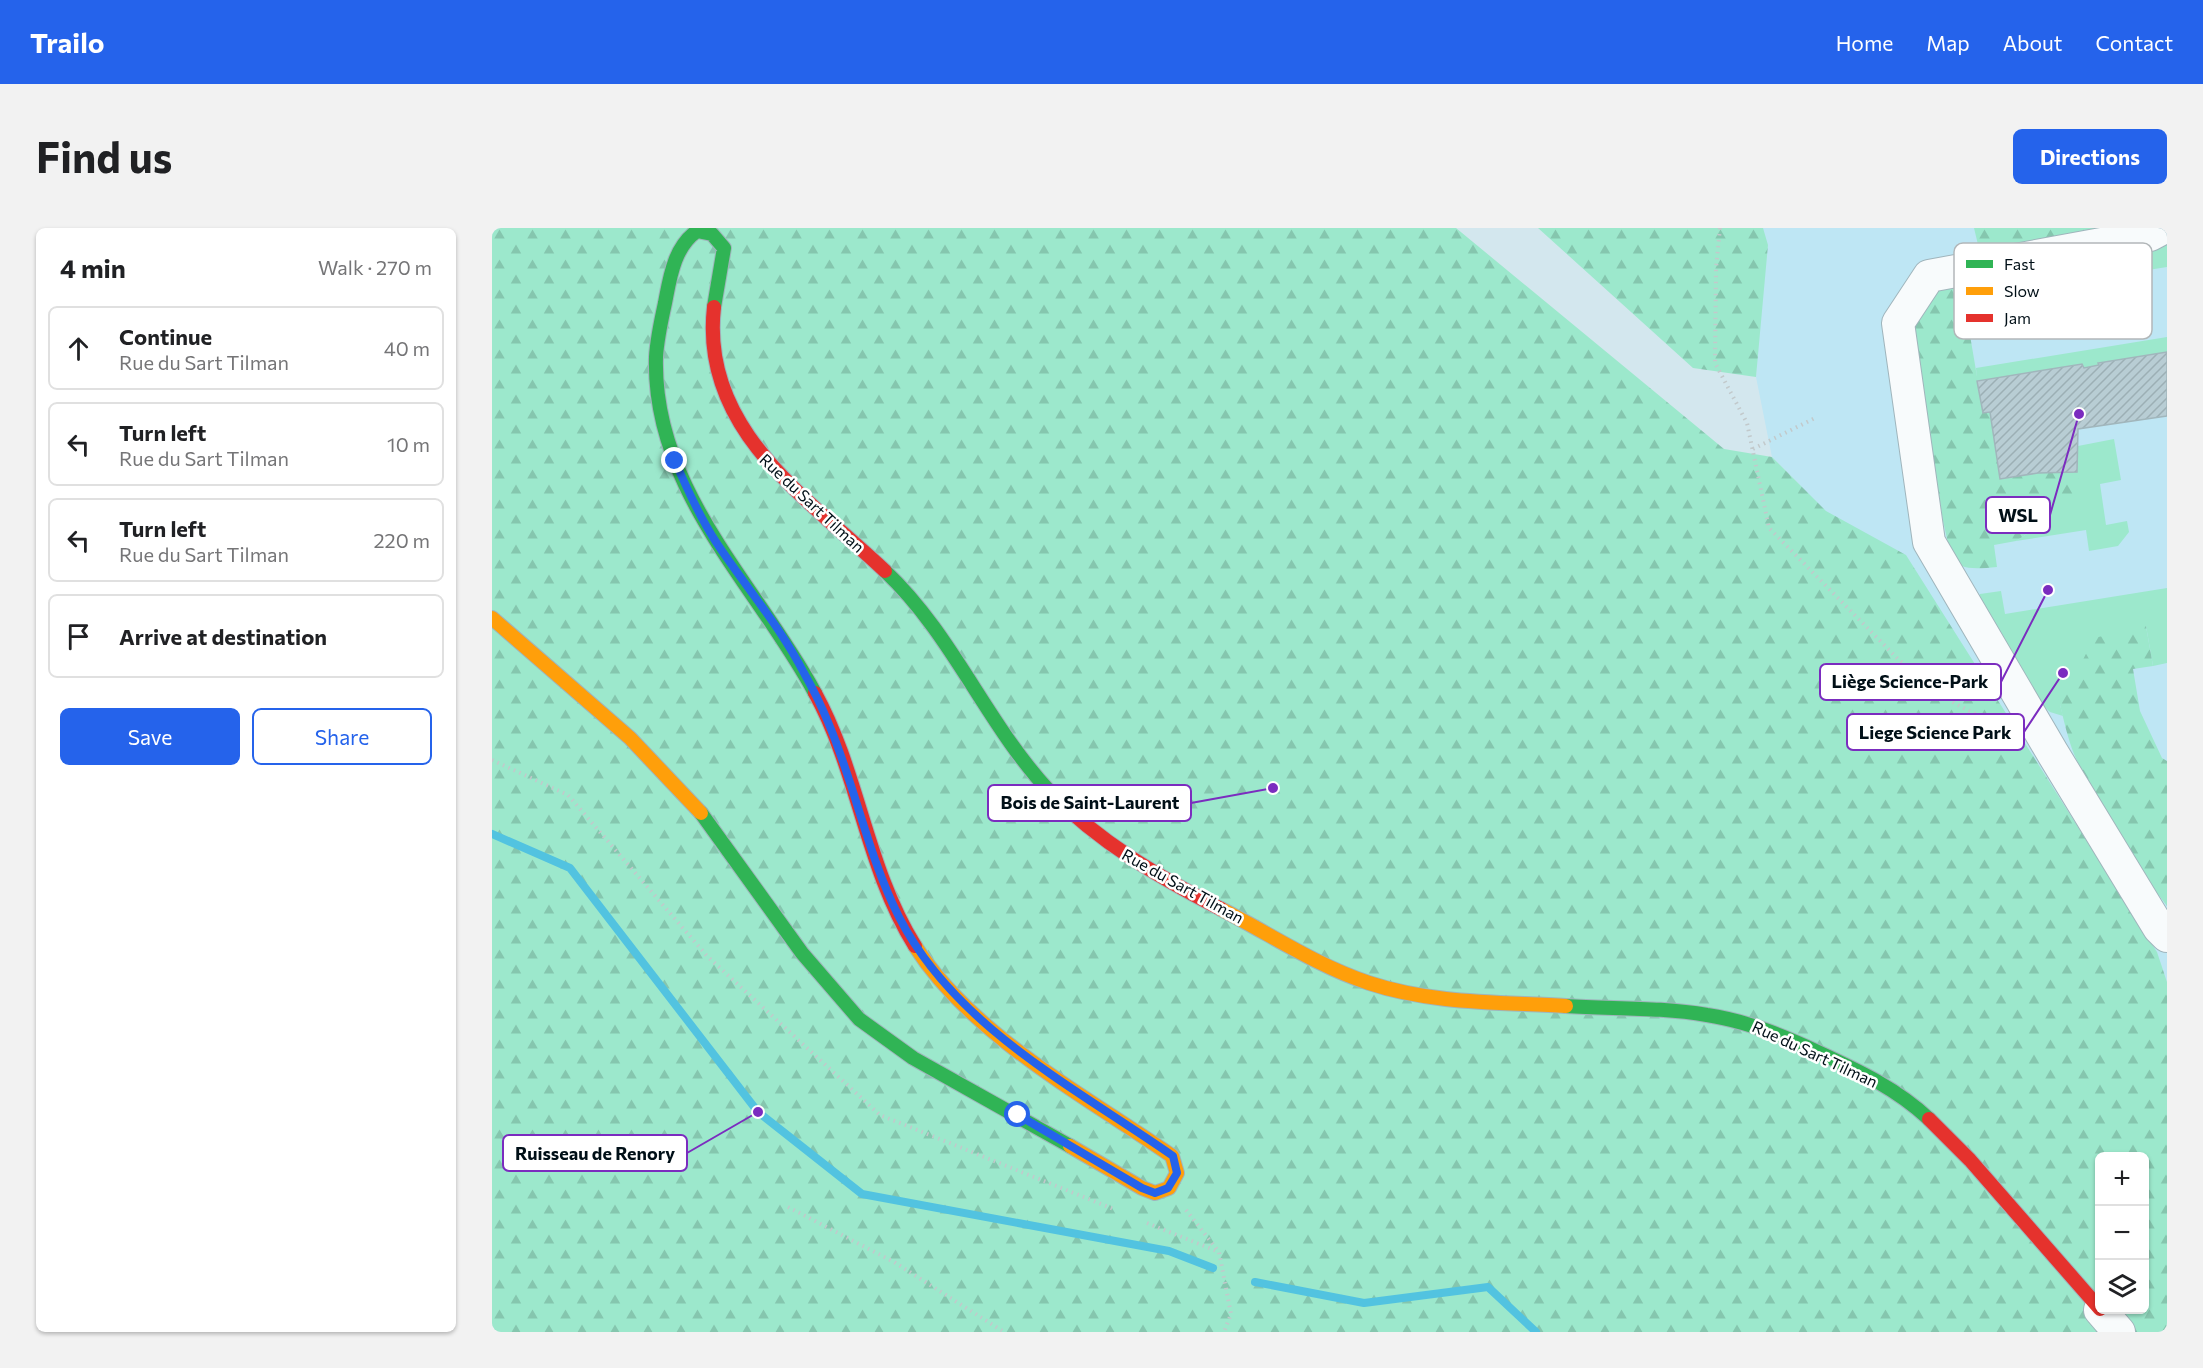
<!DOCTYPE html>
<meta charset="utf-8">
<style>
:root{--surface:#fff;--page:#f2f2f2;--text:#202124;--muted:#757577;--line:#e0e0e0;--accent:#2563eb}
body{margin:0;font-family:Commissioner,sans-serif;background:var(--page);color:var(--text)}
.controls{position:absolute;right:18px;bottom:18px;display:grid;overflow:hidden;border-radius:9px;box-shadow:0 2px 4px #0004}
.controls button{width:54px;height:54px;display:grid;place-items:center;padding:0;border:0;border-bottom:2px solid var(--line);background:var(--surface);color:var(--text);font:30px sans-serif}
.stop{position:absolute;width:18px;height:18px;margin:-14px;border:4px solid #2563eb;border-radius:50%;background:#fff}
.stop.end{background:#2563eb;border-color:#fff;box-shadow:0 2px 6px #0008}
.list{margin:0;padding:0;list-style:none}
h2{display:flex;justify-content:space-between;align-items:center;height:78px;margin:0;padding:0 24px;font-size:26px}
h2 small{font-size:20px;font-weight:400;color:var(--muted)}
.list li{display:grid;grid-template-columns:39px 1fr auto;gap:18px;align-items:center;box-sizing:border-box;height:84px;margin:0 12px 12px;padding:0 12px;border:2px solid var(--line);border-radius:9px}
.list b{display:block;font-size:22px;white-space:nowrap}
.list p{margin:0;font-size:20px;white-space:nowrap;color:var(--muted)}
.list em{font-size:20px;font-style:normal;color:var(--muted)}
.actions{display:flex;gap:12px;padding:18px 24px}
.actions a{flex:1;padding:14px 0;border:2px solid var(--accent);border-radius:9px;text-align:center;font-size:21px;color:var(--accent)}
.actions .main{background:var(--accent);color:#fff}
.icon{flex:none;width:33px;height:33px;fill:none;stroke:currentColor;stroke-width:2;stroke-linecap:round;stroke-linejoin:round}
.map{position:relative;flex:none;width:1675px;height:1104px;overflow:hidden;border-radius:9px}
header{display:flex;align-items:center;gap:36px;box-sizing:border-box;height:84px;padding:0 30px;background:var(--accent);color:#fff}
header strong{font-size:28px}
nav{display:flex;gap:33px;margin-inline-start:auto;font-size:21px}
.intro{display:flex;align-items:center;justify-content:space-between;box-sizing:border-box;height:144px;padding:0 36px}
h1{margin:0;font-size:42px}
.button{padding:15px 27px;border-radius:9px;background:var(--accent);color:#fff;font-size:21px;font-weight:700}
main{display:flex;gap:36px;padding:0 36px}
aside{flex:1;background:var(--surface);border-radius:9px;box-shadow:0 2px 4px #0004}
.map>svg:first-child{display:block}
.built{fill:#bee6f4}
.grass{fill:#9ce8cc}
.forest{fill:url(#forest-firs);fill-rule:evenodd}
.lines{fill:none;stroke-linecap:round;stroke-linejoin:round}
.stream{stroke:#52c3e0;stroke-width:8}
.building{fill:url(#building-hatch);stroke:#a1b6bc;stroke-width:1.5}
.street-casing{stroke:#a0b5bc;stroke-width:34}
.fast-casing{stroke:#a0b5bc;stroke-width:16}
.slow-casing{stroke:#a0b5bc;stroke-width:16}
.jam-casing{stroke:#a0b5bc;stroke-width:16}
.path{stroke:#c2c9cb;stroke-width:4;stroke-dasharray:1.5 4.5;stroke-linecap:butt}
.street{stroke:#f8fbfc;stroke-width:32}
.fast{stroke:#30b455;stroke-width:14}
.slow{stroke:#ff9f0a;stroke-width:14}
.jam{stroke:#e5322d;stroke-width:14}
.route{stroke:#2563eb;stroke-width:8}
.labels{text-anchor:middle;stroke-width:5;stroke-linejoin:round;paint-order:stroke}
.street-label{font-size:16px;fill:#000f17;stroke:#fff}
.key{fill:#fff;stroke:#b2b7b9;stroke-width:1.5}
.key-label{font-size:16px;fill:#000f17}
.leader{fill:none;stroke:#7b2cbf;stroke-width:2}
.callout-dot{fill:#7b2cbf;stroke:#fff;stroke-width:2}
.callout{fill:#fff;stroke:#7b2cbf;stroke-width:2}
.callout-label{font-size:18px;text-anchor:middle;font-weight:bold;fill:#000f17}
</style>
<header>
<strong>Trailo</strong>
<nav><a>Home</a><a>Map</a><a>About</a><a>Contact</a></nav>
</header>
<div class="intro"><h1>Find us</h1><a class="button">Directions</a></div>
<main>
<aside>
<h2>4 min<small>Walk · 270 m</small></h2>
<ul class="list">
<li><svg class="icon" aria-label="ahead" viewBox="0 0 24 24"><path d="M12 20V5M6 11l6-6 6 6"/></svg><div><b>Continue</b><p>Rue du Sart Tilman</p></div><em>40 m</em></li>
<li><svg class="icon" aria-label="left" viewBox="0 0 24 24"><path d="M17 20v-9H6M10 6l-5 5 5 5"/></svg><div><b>Turn left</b><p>Rue du Sart Tilman</p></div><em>10 m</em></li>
<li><svg class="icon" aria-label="left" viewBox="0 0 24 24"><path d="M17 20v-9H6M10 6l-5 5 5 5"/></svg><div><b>Turn left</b><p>Rue du Sart Tilman</p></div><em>220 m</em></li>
<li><svg class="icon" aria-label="arrive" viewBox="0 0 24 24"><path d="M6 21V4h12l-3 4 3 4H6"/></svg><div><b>Arrive at destination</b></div></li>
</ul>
<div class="actions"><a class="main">Save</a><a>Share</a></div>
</aside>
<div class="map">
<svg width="1675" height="1104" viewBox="0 0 1675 1104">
<defs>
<pattern id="forest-firs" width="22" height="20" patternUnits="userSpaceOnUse" patternTransform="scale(1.5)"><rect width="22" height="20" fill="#9ce8cc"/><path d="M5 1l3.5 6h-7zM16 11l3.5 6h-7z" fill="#85c6ae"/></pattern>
<pattern id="building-hatch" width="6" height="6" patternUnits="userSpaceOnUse" patternTransform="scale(1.5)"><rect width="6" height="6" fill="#b8cdd4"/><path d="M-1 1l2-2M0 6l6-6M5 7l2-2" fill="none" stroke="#9cafb5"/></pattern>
</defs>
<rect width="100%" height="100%" fill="#d3e7ee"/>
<path class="built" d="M1250 0H1675V754L1662 720 1525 503 1306 255 1280 229 1264 149 1265 132Z"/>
<path class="grass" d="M1675 16V39L1593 52 1596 72 1585 74C1581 56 1575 46 1593 34L1656 26Z
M1675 109V124L1607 135V137L1592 140 1590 136 1485 153 1484 140Z
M1622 211 1629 252 1608 256 1614 297 1635 293 1637 304 1626 318 1597 323 1594 302 1524 313 1550 296 1545 272 1585 244 1586 218Z
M1675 360V435L1661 438 1654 398 1568 477 1571 488 1558 484 1545 472 1484 378 1488 366 1509 363 1513 386Z"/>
<path class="forest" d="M0 0H964L1232 221 1280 229 1334 283 1414 327 1665 724 1675 754V1104H0ZM1608 928H1652V1082H1608Z
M1046 0H1271L1276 17 1264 149 1201 140Z
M1482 0H1634L1488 25Z
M1469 54 1491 184H1498L1508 251 1546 245 1585 244 1589 266 1545 272 1550 296 1524 313 1502 317 1505 339C1457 344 1461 335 1451 293L1421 102 1423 87 1448 58Z
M1654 398 1661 438 1641 441 1648 483 1670 530 1675 533V678C1638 631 1606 581 1582 526 1576 511 1572 493 1568 477L1602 410Z"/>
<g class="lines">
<path class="stream" d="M0 606 78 640 266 884 370 966 677 1023 721 1040
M763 1054 872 1075 996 1059 1044 1104"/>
</g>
<path class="building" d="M1675 124V188L1586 201 1585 244 1546 245 1508 251 1498 184 1491 185 1485 153 1590 136 1592 140 1607 137 1606 135Z"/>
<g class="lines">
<defs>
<path id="street" d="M1671 0 1658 7 1437 48 1406 95 1437 314 1560 524 1667 700 1675 708
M1608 1082 1627 1104"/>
<path id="fast" d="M222 79 232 20 220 6 205 3C182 19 178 49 173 75 169 93 165 111 164 129 160 262 265 357 323 465
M393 343C461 407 495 497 558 564
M209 585 310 725 367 791 421 830 578 918
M1074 778C1121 781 1169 779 1215 787 1255 793 1292 808 1328 825 1367 843 1405 861 1437 891"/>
<path id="slow" d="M0 390 138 510 209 585
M729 681C778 706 825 738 877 755 940 776 1008 774 1074 778
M423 718C479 807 595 869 680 928L685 945 677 960 663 965 650 960 578 918"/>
<path id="jam" d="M222 79C208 202 315 269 393 343
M323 465C367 545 374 640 423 718
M558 564C608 615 667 649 729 681
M1437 891 1478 932 1608 1081"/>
</defs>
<use href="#street" class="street-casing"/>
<use href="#fast" class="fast-casing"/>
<use href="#slow" class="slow-casing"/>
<use href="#jam" class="jam-casing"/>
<path class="path" d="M1228 0 1224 40 1223 135 1255 195 1277 300 1408 433 1462 475 1511 500
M1261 221 1323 190
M0 532 76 567 215 728 388 887 624 982
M296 979 402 1034 512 1104
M694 982 727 1024 739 1086 732 1104
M655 995 727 1024"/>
<use href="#street" class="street"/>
<use href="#fast" class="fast"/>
<use href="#slow" class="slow"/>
<use href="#jam" class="jam"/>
</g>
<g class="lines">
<path class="route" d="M183 233C195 261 207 288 224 314 253 358 288 398 312 445 321 461 329 477 336 494 363 557 376 628 407 689 463 799 584 860 681 928L685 945 676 960 663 965 650 960 526 887"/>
</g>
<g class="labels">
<g class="street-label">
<text transform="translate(320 275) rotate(43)" y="6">Rue du Sart Tilman</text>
<text transform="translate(691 658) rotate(29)" y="6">Rue du Sart Tilman</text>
<text transform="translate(1323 826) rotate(25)" y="6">Rue du Sart Tilman</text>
</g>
</g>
<rect x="1462" y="15" width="198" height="96" rx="9" class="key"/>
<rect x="1474" y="32" width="27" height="8" fill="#30b455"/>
<rect x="1474" y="59" width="27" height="8" fill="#ff9f0a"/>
<rect x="1474" y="86" width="27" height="8" fill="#e5322d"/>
<g class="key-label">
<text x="1512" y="42">Fast</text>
<text x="1512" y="69">Slow</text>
<text x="1512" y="96">Jam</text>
</g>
<path class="leader" d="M1587 186L1558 287M1556 362L1509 454M1571 445L1532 504M781 560L699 575M266 884L195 925"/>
<g class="callout-dot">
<circle cx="1587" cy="186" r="6"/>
<circle cx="1556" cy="362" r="6"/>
<circle cx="1571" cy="445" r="6"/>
<circle cx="781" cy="560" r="6"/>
<circle cx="266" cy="884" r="6"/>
</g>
<g class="callout">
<rect x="1494" y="269" width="64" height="36" rx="6"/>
<rect x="1328" y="436" width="181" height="36" rx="6"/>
<rect x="1355" y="486" width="177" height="36" rx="6"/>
<rect x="496" y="557" width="203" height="36" rx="6"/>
<rect x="11" y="907" width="184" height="36" rx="6"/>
</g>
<g class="callout-label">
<text x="1526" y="294">WSL</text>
<text x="1418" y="460">Liège Science-Park</text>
<text x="1443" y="511">Liege Science Park</text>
<text x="598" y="581">Bois de Saint-Laurent</text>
<text x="103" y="932">Ruisseau de Renory</text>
</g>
</svg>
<div class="controls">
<button>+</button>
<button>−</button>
<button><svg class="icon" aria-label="layers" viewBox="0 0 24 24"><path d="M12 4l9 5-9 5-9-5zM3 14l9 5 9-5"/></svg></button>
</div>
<div class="stop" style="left:526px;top:887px"></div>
<div class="stop end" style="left:183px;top:233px"></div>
</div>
</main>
